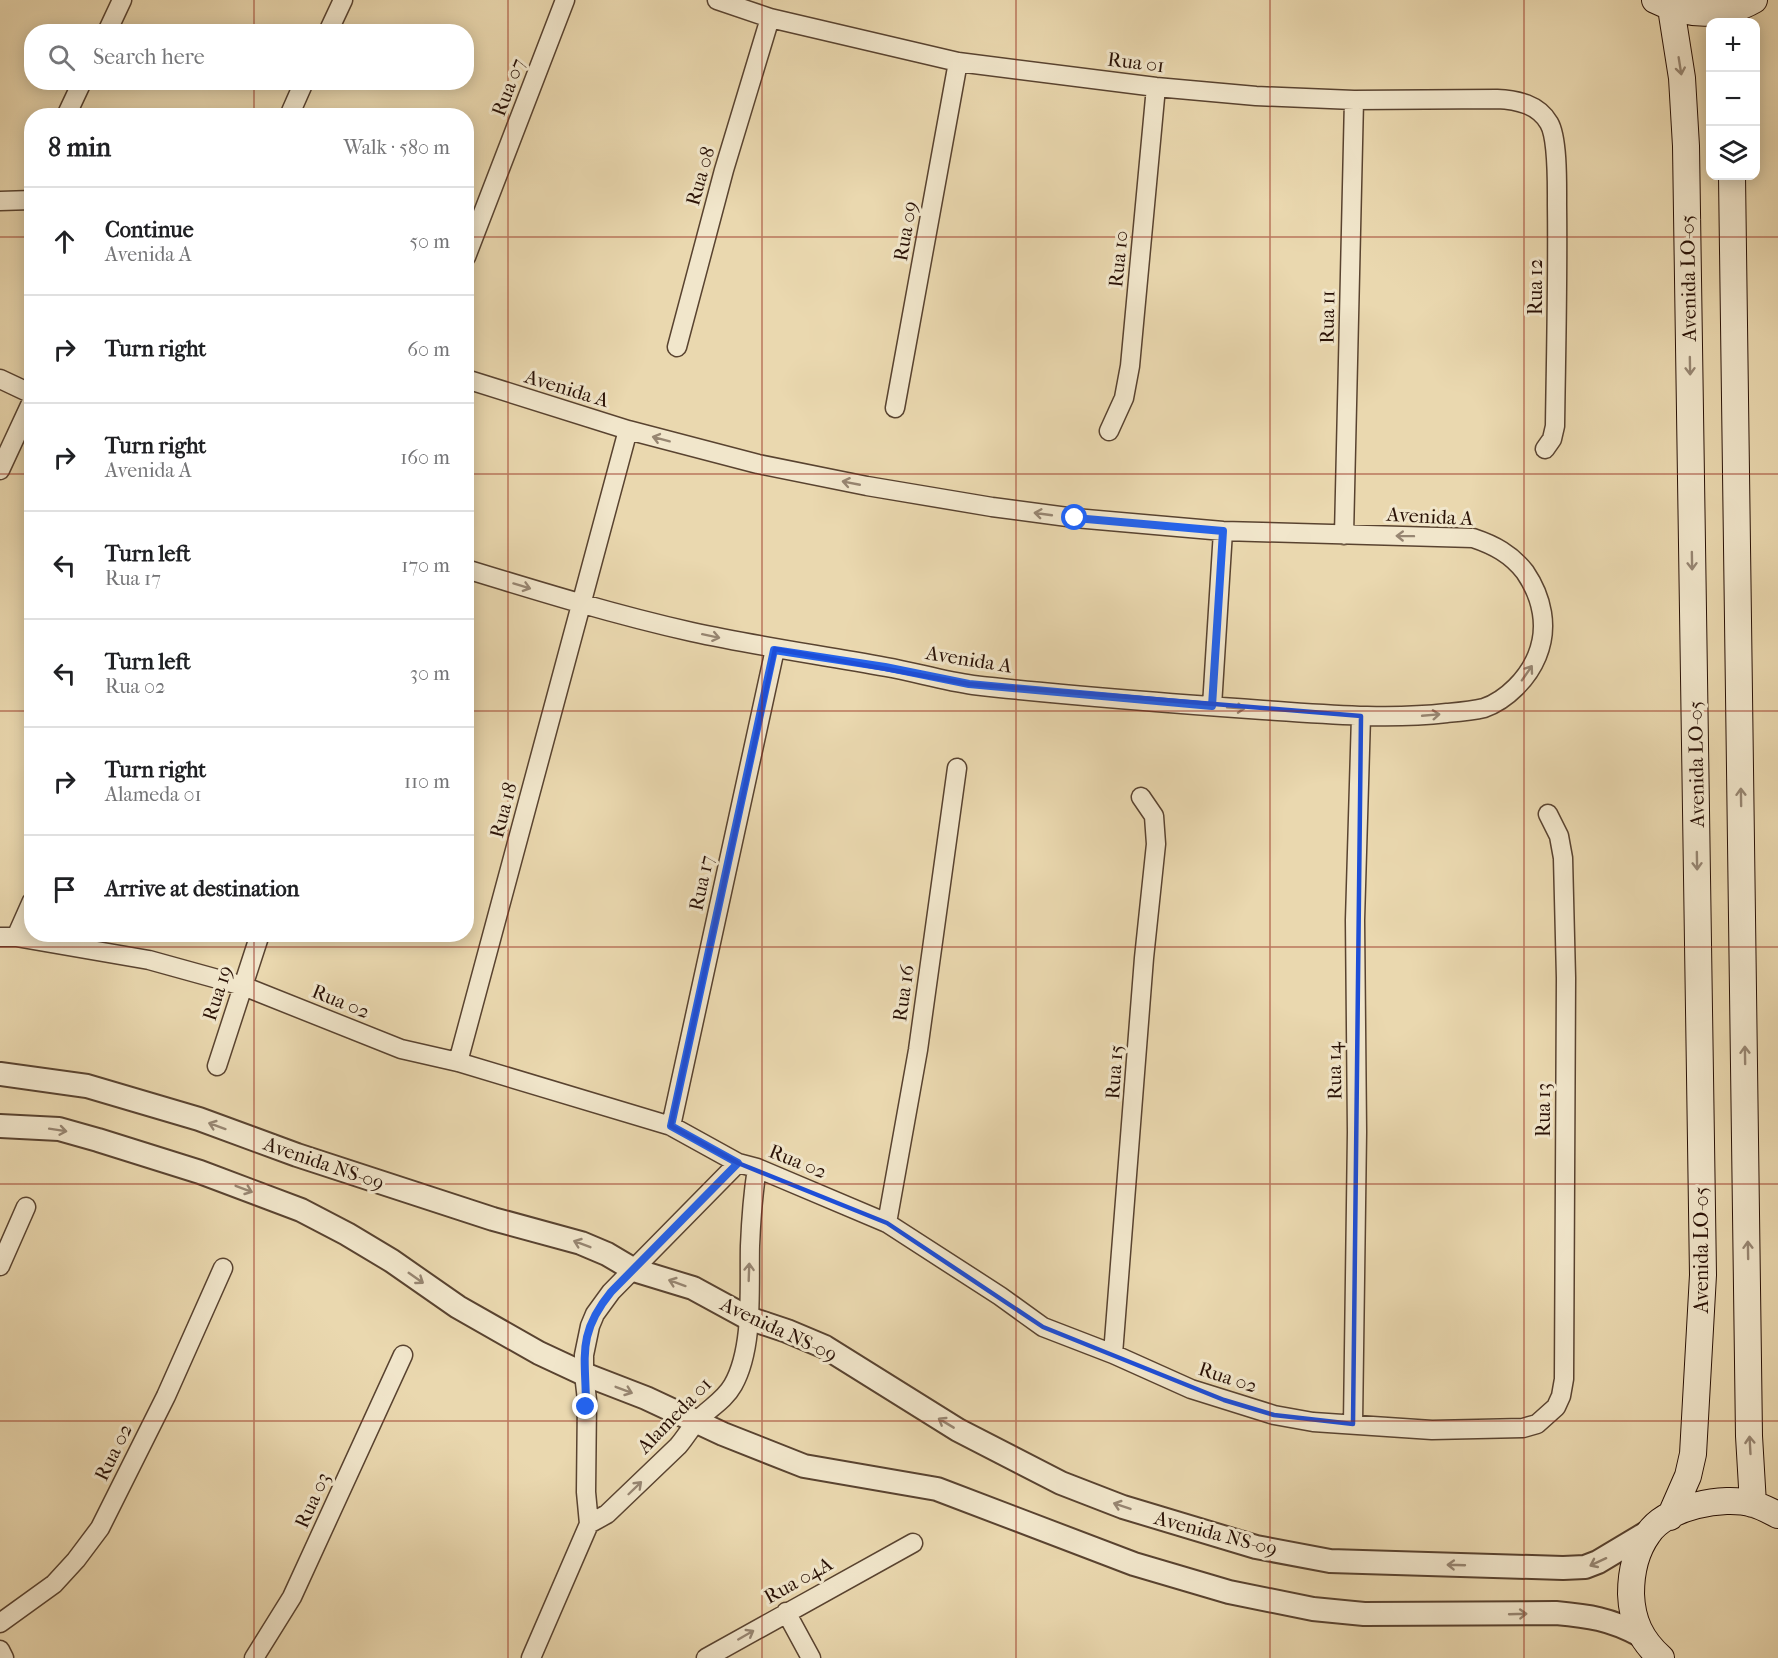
<!DOCTYPE html>
<meta charset="utf-8">
<style>
:root{--surface:#fff;--page:#f6f6f6;--text:#202124;--muted:#757577;--line:#e0e0e0}
body{margin:0;font-family:"IM FELL French Canon",serif;background:var(--page);color:var(--text)}
.controls{position:absolute;right:18px;top:18px;display:grid;overflow:hidden;border-radius:12px;box-shadow:0 3px 15px #0003}
.controls button{width:54px;height:54px;display:grid;place-items:center;padding:0;border:0;border-bottom:2px solid var(--line);background:var(--surface);color:var(--text);font:30px sans-serif}
.stop{position:absolute;width:18px;height:18px;margin:-14px;border:4px solid #2563eb;border-radius:50%;background:#fff}
.stop.end{background:#2563eb;border-color:#fff;box-shadow:0 2px 6px #0008}
.list{margin:0;padding:0;list-style:none}
h2{display:flex;justify-content:space-between;align-items:center;height:78px;margin:0;padding:0 24px;font-size:26px}
h2 small{font-size:20px;font-weight:400;color:var(--muted)}
.list li{display:grid;grid-template-columns:39px 1fr auto;gap:18px;align-items:center;box-sizing:border-box;height:108px;padding:0 24px;border-top:2px solid var(--line)}
.list b{display:block;font-size:22px;white-space:nowrap}
.list p{margin:0;font-size:20px;white-space:nowrap;color:var(--muted)}
.list em{font-size:20px;font-style:normal;color:var(--muted)}
.icon{flex:none;width:33px;height:33px;fill:none;stroke:currentColor;stroke-width:2;stroke-linecap:round;stroke-linejoin:round}
.map{position:relative;flex:none;width:1778px;height:1658px;overflow:hidden}
.search{position:absolute;background:var(--surface);box-shadow:0 3px 15px #0003;left:24px;top:24px;width:450px;height:66px;display:flex;align-items:center;gap:15px;box-sizing:border-box;padding:0 21px;border-radius:24px;color:var(--muted);font-size:22px}
.panel{position:absolute;background:var(--surface);box-shadow:0 3px 15px #0003;left:24px;top:108px;width:450px;height:834px;border-radius:24px}
.map>svg:first-child{display:block}
.lines{fill:none;stroke-linecap:round;stroke-linejoin:round}
.minor-casing{stroke:#594330;stroke-width:21}
.tertiary-casing{stroke:#594330;stroke-width:26}
.secondary-casing{stroke:#291106;stroke-width:28}
.minor{stroke:#f1e6cb;stroke-width:18}
.tertiary{stroke:#f1e6cb;stroke-width:22}
.secondary{stroke:#f1e6cb;stroke-width:26}
.oneway{stroke:#978672}
.route{stroke:#2563eb;stroke-width:8}
.marked{fill:none;stroke:#1d4ed8;stroke-width:4.5;stroke-linejoin:round}
.grid{fill:none;stroke:#8f2418;stroke-width:1.5;stroke-opacity:0.55}
.labels{text-anchor:middle;stroke-width:6;stroke-linejoin:round;paint-order:stroke}
.street-label{font-size:20px;fill:#291106;stroke:#f1e6cb}
</style>
<div class="map">
<svg width="1778" height="1658" viewBox="0 0 1778 1658">
<rect width="100%" height="100%" fill="#ead8af"/>
<filter id="stains"><feTurbulence type="fractalNoise" baseFrequency=".00333" numOctaves="4"/><feColorMatrix values="0 0 0 0 .2 0 0 0 0 .09 0 0 0 0 .02 0 0 0 .5 -.17"/></filter>
<radialGradient id="worn" r=".72"><stop offset=".6" stop-color="#630" stop-opacity="0"/><stop offset="1" stop-color="#630" stop-opacity=".3"/></radialGradient>
<g class="lines">
<defs>
<path id="minor" d="M717 0 770 18 958 62 1156 87 1256 96 1354 100 1497 99C1517 100 1538 104 1549 123 1558 138 1557 185 1557 205 1558 278 1556 352 1555 426L1552 439 1545 449
M107 32 122 0
M328 32 343 0
M66 116 82 82
M289 116 304 82
M0 201 32 200
M466 257 565 0
M677 347 724 170 770 18
M0 379 32 394
M466 379 628 430 758 464 867 486 992 507 1075 518 1223 531 1473 538C1494 545 1511 554 1525 572 1542 597 1549 627 1537 656 1528 678 1507 700 1484 708 1472 711 1459 712 1447 713 1386 720 1324 714 1263 710 1166 703 1069 696 973 685 943 681 915 672 886 667 821 655 756 646 692 632 616 615 541 592 466 569
M895 408 958 62
M1109 431 1124 398 1130 366 1156 87
M0 470 32 401
M1344 535 1354 100
M1212 706 1223 531
M0 937H16L149 960 243 986 401 1049 458 1062 671 1126 738 1163 757 1168 887 1223 1000 1296 1043 1327 1113 1354 1191 1389 1274 1415 1313 1422 1432 1430 1523 1428 1537 1424 1556 1407 1561 1396 1564 1379 1566 978 1563 858 1559 836 1548 814
M16 937 32 901
M458 1062 628 430
M217 1066 260 934
M671 1126 775 649
M887 1223 918 1050 957 768
M0 1266 26 1207
M1113 1354 1144 958 1156 844 1154 816 1141 797
M1353 1424 1357 1132 1355 920 1361 716
M589 1524 607 1514 678 1446C685 1438 690 1429 697 1421 709 1408 724 1401 733 1385 754 1348 749 1288 750 1246 751 1220 753 1194 757 1168
M786 1612 811 1658
M0 1623 54 1584 76 1560 100 1528 166 1396 223 1268
M0 1650 4 1658
M254 1658 292 1597 403 1355
M531 1658 589 1524 586 1492 587 1400 584 1374V1355L590 1326 595 1314 611 1292 738 1163
M706 1658 913 1543"/>
<path id="tertiary" d="M0 1074 87 1086 199 1119 297 1155 493 1219 581 1243 607 1254 634 1270 693 1288 748 1318 787 1331 825 1347 958 1430 1061 1483 1123 1507 1256 1547 1330 1561 1563 1568 1585 1567 1598 1562 1648 1532
M0 1126 59 1129 98 1140 200 1172 301 1210 347 1234 392 1261 458 1307 539 1353 584 1374 646 1398 723 1434 804 1466 937 1489 1134 1564 1229 1592 1313 1609 1364 1614 1556 1613C1589 1616 1610 1619 1640 1635"/>
<path id="secondary" d="M1655 0C1686 16 1723 18 1754 0
M1732 176 1749 1436 1753 1504
M1670 1517 1688 1476 1693 1454 1703 1275 1686 146 1682 78 1671 8
M1661 1658C1641 1640 1632 1621 1631 1594 1631 1572 1635 1552 1648 1534 1665 1507 1724 1495 1753 1504 1761 1506 1770 1511 1778 1515"/>
</defs>
<use href="#minor" class="minor-casing"/>
<use href="#tertiary" class="tertiary-casing"/>
<use href="#secondary" class="secondary-casing"/>
<use href="#minor" class="minor"/>
<use href="#tertiary" class="tertiary"/>
<use href="#secondary" class="secondary"/>
</g>
<defs><path id="oneway-shaft" d="M-6 0H5M1.5-3L5.5 0L1.5 3" fill="none" stroke-width="1.6" stroke-linecap="round" stroke-linejoin="round" transform="scale(1.5)"/></defs>
<g class="oneway">
<use href="#oneway-shaft" transform="translate(1680 66) rotate(81)"/>
<use href="#oneway-shaft" transform="translate(1690 366) rotate(89)"/>
<use href="#oneway-shaft" transform="translate(661 439) rotate(-165)"/>
<use href="#oneway-shaft" transform="translate(851 483) rotate(-169)"/>
<use href="#oneway-shaft" transform="translate(1043 514) rotate(-172)"/>
<use href="#oneway-shaft" transform="translate(1405 536) rotate(-179)"/>
<use href="#oneway-shaft" transform="translate(1692 561) rotate(89)"/>
<use href="#oneway-shaft" transform="translate(522 586) rotate(17)"/>
<use href="#oneway-shaft" transform="translate(711 636) rotate(12)"/>
<use href="#oneway-shaft" transform="translate(1527 673) rotate(-55)"/>
<use href="#oneway-shaft" transform="translate(1236 708) rotate(4)"/>
<use href="#oneway-shaft" transform="translate(1431 715) rotate(-5)"/>
<use href="#oneway-shaft" transform="translate(1741 797) rotate(-91)"/>
<use href="#oneway-shaft" transform="translate(1697 861) rotate(89)"/>
<use href="#oneway-shaft" transform="translate(1745 1055) rotate(-91)"/>
<use href="#oneway-shaft" transform="translate(217 1126) rotate(-160)"/>
<use href="#oneway-shaft" transform="translate(58 1130) rotate(9)"/>
<use href="#oneway-shaft" transform="translate(244 1189) rotate(21)"/>
<use href="#oneway-shaft" transform="translate(582 1244) rotate(-159)"/>
<use href="#oneway-shaft" transform="translate(1748 1250) rotate(-91)"/>
<use href="#oneway-shaft" transform="translate(749 1272) rotate(-88)"/>
<use href="#oneway-shaft" transform="translate(416 1278) rotate(35)"/>
<use href="#oneway-shaft" transform="translate(677 1283) rotate(-160)"/>
<use href="#oneway-shaft" transform="translate(624 1390) rotate(21)"/>
<use href="#oneway-shaft" transform="translate(946 1423) rotate(-149)"/>
<use href="#oneway-shaft" transform="translate(1750 1445) rotate(-93)"/>
<use href="#oneway-shaft" transform="translate(635 1488) rotate(-44)"/>
<use href="#oneway-shaft" transform="translate(1122 1506) rotate(-161)"/>
<use href="#oneway-shaft" transform="translate(1598 1562) rotate(155)"/>
<use href="#oneway-shaft" transform="translate(1456 1565) rotate(-178)"/>
<use href="#oneway-shaft" transform="translate(1518 1614) rotate(-2)"/>
<use href="#oneway-shaft" transform="translate(746 1635) rotate(-30)"/>
</g>
<g class="lines">
<path class="route" d="M586 1407C586 1357 576 1335 611 1292L738 1163 671 1126 774 650 885 667 969 684 1212 706 1223 531 1075 518"/>
</g>
<path class="marked" d="M775 649 969 684 1361 716 1353 1424 1274 1415 1224 1400 1043 1327 887 1223 738 1163 671 1126Z"/>
<path class="grid" d="M254 0V32M508 0V1658M762 0V1658M1016 0V1658M1270 0V1658M1524 0V1658M254 82V116M0 237H32M466 237H1778M0 474H32M466 474H1778M0 711H32M466 711H1778M254 934V1658M0 947H1778M0 1184H1778M0 1421H1778"/>
<g class="labels">
<g class="street-label">
<text transform="translate(1136 62) rotate(7)" y="7">Rua 01</text>
<text transform="translate(508 87) rotate(-69)" y="7">Rua 07</text>
<text transform="translate(700 176) rotate(-74)" y="7">Rua 08</text>
<text transform="translate(905 231) rotate(-80)" y="7">Rua 09</text>
<text transform="translate(1118 259) rotate(-84)" y="7">Rua 10</text>
<text transform="translate(1688 278) rotate(-91)" y="7">Avenida LO-05</text>
<text transform="translate(1535 287) rotate(-90)" y="7">Rua 12</text>
<text transform="translate(1327 317) rotate(-89)" y="7">Rua 11</text>
<text transform="translate(567 388) rotate(17)" y="7">Avenida A</text>
<text transform="translate(1430 516) rotate(3)" y="7">Avenida A</text>
<text transform="translate(969 659) rotate(9)" y="7">Avenida A</text>
<text transform="translate(1696 764) rotate(-91)" y="7">Avenida LO-05</text>
<text transform="translate(503 810) rotate(-75)" y="7">Rua 18</text>
<text transform="translate(701 883) rotate(-78)" y="7">Rua 17</text>
<text transform="translate(217 993) rotate(-72)" y="7">Rua 19</text>
<text transform="translate(903 993) rotate(-82)" y="7">Rua 16</text>
<text transform="translate(341 1001) rotate(22)" y="7">Rua 02</text>
<text transform="translate(1334 1071) rotate(-91)" y="7">Rua 14</text>
<text transform="translate(1114 1072) rotate(-86)" y="7">Rua 15</text>
<text transform="translate(1543 1110) rotate(-90)" y="7">Rua 13</text>
<text transform="translate(798 1161) rotate(22)" y="7">Rua 02</text>
<text transform="translate(324 1163) rotate(19)" y="7">Avenida NS-09</text>
<text transform="translate(1701 1250) rotate(-90)" y="7">Avenida LO-05</text>
<text transform="translate(779 1329) rotate(25)" y="7">Avenida NS-09</text>
<text transform="translate(1228 1377) rotate(18)" y="7">Rua 02</text>
<text transform="translate(674 1415) rotate(-46)" y="7">Alameda 01</text>
<text transform="translate(113 1452) rotate(-64)" y="7">Rua 02</text>
<text transform="translate(312 1500) rotate(-66)" y="7">Rua 03</text>
<text transform="translate(1216 1533) rotate(15)" y="7">Avenida NS-09</text>
<text transform="translate(798 1580) rotate(-29)" y="7">Rua 04A</text>
</g>
</g>
<rect width="100%" height="100%" filter="url(#stains)"/>
<rect width="100%" height="100%" fill="url(#worn)"/>
</svg>
<div class="controls">
<button>+</button>
<button>−</button>
<button><svg class="icon" aria-label="layers" viewBox="0 0 24 24"><path d="M12 4l9 5-9 5-9-5zM3 14l9 5 9-5"/></svg></button>
</div>
<div class="stop" style="left:1075px;top:518px"></div>
<div class="stop end" style="left:586px;top:1407px"></div>
<div class="search"><svg class="icon" aria-label="search" viewBox="0 0 24 24"><circle cx="10" cy="10" r="6"/><path d="M15 15l6 6"/></svg>Search here</div>
<section class="panel">
<h2>8 min<small>Walk · 580 m</small></h2>
<ul class="list">
<li><svg class="icon" aria-label="ahead" viewBox="0 0 24 24"><path d="M12 20V5M6 11l6-6 6 6"/></svg><div><b>Continue</b><p>Avenida A</p></div><em>50 m</em></li>
<li><svg class="icon" aria-label="right" viewBox="0 0 24 24"><path d="M7 20v-9h11M14 6l5 5-5 5"/></svg><div><b>Turn right</b></div><em>60 m</em></li>
<li><svg class="icon" aria-label="right" viewBox="0 0 24 24"><path d="M7 20v-9h11M14 6l5 5-5 5"/></svg><div><b>Turn right</b><p>Avenida A</p></div><em>160 m</em></li>
<li><svg class="icon" aria-label="left" viewBox="0 0 24 24"><path d="M17 20v-9H6M10 6l-5 5 5 5"/></svg><div><b>Turn left</b><p>Rua 17</p></div><em>170 m</em></li>
<li><svg class="icon" aria-label="left" viewBox="0 0 24 24"><path d="M17 20v-9H6M10 6l-5 5 5 5"/></svg><div><b>Turn left</b><p>Rua 02</p></div><em>30 m</em></li>
<li><svg class="icon" aria-label="right" viewBox="0 0 24 24"><path d="M7 20v-9h11M14 6l5 5-5 5"/></svg><div><b>Turn right</b><p>Alameda 01</p></div><em>110 m</em></li>
<li><svg class="icon" aria-label="arrive" viewBox="0 0 24 24"><path d="M6 21V4h12l-3 4 3 4H6"/></svg><div><b>Arrive at destination</b></div></li>
</ul>
</section>
</div>
